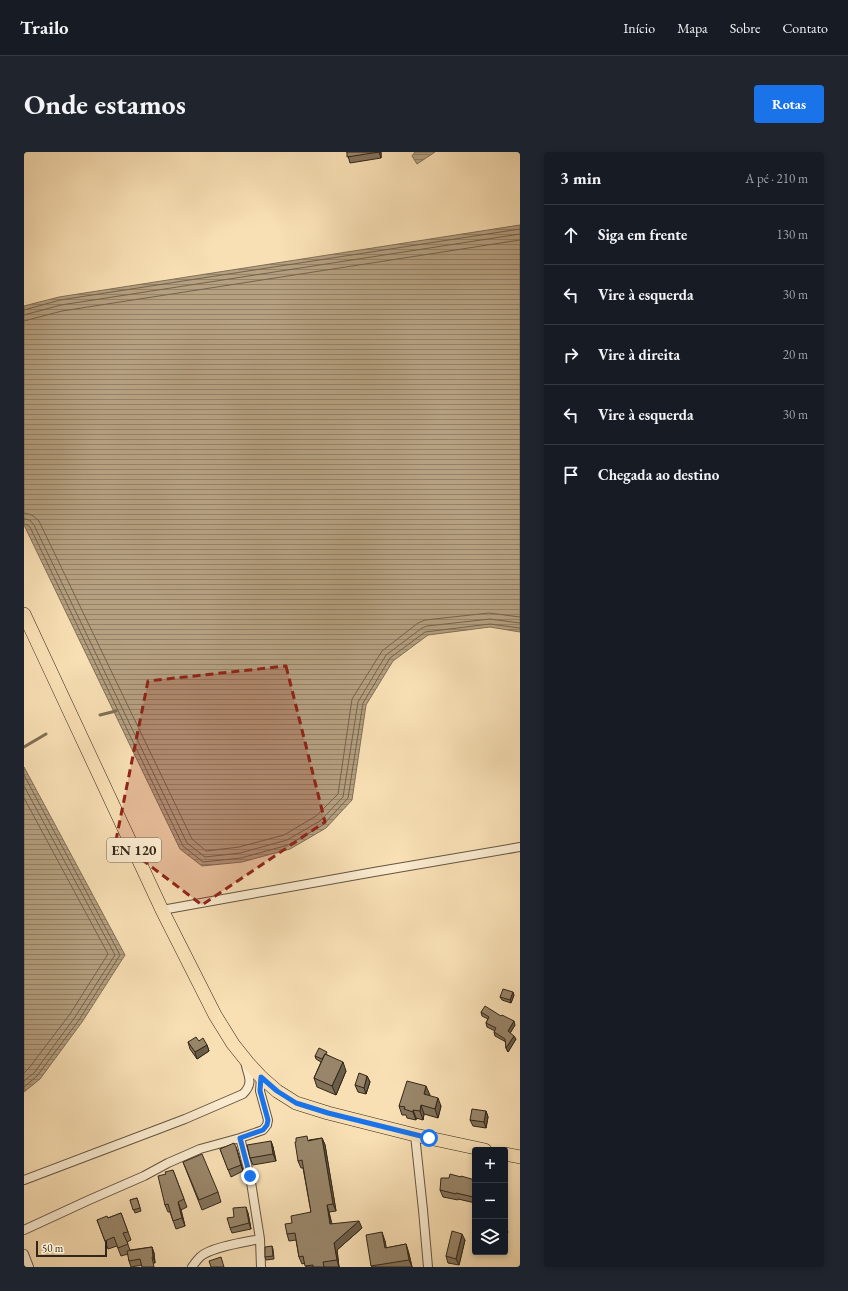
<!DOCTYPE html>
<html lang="pt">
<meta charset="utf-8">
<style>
:root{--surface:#171b24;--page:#20242c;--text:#f1f3f6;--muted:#9ea1a6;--line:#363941;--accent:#1a73e8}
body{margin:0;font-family:"EB Garamond",serif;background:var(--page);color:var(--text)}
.controls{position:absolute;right:12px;bottom:12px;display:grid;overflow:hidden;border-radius:4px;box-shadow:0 2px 6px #0003}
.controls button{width:36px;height:36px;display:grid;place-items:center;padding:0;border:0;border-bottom:1px solid var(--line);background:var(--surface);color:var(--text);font:20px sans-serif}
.scale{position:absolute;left:12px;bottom:10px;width:71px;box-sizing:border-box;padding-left:4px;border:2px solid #32261a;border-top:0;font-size:11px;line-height:14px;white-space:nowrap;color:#32261a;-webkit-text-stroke:3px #faeace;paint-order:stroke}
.stop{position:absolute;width:12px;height:12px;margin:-9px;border:3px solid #1a73e8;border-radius:50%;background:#fff}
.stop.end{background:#1a73e8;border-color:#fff;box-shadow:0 1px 4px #0008}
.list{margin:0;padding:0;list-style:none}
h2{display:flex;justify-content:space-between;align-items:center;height:52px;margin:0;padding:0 16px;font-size:17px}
h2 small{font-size:13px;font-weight:400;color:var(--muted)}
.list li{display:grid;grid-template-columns:26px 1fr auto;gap:12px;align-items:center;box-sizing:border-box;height:60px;padding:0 16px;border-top:1px solid var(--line)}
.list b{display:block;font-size:15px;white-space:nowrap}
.list em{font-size:13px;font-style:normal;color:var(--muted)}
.icon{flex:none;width:22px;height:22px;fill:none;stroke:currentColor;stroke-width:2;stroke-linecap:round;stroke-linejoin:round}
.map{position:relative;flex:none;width:496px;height:1115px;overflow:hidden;border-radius:4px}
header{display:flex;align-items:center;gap:24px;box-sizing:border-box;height:56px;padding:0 20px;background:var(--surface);border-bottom:1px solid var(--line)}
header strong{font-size:19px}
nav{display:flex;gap:22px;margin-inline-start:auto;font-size:14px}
.intro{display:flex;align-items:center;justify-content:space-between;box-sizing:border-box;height:96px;padding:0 24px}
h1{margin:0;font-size:28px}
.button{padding:10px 18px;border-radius:4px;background:var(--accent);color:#fff;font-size:14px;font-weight:700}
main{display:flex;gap:24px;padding:0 24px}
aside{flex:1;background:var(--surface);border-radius:4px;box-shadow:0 2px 6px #0003}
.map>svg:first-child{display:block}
.water{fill:url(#water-rules);stroke:#816f57}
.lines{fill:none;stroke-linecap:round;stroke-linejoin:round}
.shore{stroke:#74634d;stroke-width:1}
.stream{stroke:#816f57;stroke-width:3}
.minor-casing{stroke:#645440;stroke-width:10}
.primary-casing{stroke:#32261a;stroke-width:14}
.minor{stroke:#faeace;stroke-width:8}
.primary{stroke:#f8dfb4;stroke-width:13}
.wall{fill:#84735b;stroke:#32261a}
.shaded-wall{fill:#6b5e4a;stroke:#32261a}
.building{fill:#99866a;stroke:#32261a}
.route{stroke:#1a73e8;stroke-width:5}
.marked{fill:#8f2418;fill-opacity:0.2;stroke:#8f2418;stroke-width:3;stroke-dasharray:8 5;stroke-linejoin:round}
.labels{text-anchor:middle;stroke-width:4;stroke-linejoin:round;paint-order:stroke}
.shield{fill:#faeace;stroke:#6e6150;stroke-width:1}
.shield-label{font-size:14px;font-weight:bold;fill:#32261a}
</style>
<header>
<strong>Trailo</strong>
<nav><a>Início</a><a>Mapa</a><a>Sobre</a><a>Contato</a></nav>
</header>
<div class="intro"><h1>Onde estamos</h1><a class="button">Rotas</a></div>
<main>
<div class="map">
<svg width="496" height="1115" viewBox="0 0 496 1115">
<defs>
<pattern id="water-rules" width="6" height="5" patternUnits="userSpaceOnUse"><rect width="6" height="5" fill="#b5a080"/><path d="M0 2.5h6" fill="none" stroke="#948268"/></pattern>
</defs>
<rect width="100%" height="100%" fill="#f8dfb4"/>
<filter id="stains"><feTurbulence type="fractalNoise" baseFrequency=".005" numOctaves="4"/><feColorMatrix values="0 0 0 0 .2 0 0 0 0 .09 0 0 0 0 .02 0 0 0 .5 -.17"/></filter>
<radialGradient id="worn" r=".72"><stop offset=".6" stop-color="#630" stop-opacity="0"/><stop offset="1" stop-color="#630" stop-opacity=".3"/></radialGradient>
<path class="water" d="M391 0H411L393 12 388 4Z
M496 73V480L466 475 404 483 369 509 342 553 328 648 302 676 266 697 218 710 178 714 156 697 0 373V154L35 145Z
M0 615 101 803 58 870 16 927 0 940Z"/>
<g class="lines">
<path class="shore" d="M0 158 36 148 496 77
M0 163 37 153 496 82
M0 169 38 159 496 88
M0 361 8 363 15 369 168 687 182 699 215 695 260 683 292 664 314 642 328 547 358 499 394 471 401 468 465 461 496 465
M0 367 6 368 10 373 163 691 181 705 216 701 263 688 296 669 319 645 334 550 362 503 398 476 403 474 466 467 496 471
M0 372 3 373 6 375 159 694 179 710 217 706 264 693 299 673 324 646 339 551 366 506 401 480 466 472 496 476
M0 623 96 803 55 868 13 924 0 935
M0 634 91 803 51 865 10 921 0 929
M0 646 84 802 46 862 5 916 0 921"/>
<path class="stream" d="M76 563 92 559
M0 595 22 582"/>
<defs>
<path id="minor" d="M138 758 350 720 496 695
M391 983 399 1058 404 1115
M216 986 226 1024 236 1087 237 1115
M0 1028 161 967 219 942C231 930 223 923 221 909
M0 1078 65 1048 120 1024 144 1011 176 997 216 986 239 978 243 973 244 968 236 939 237 925
M0 1102 5 1115
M168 1115C170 1112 173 1108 176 1105 186 1095 221 1090 236 1087"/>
<path id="primary" d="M0 462 138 758 191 863 209 892 225 912 237 925 253 939 272 951 304 961 391 983 461 998
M481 1002 496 1005"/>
</defs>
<use href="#minor" class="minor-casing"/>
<use href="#primary" class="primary-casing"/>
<use href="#minor" class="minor"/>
<use href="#primary" class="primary"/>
</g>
<path class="wall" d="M323 0H357V6L326 11Z
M490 843 487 851 478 848 476 845Z
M457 860 491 873 486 881 492 887 484 900 482 896V890L471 884 470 880 471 879 463 875 462 871 464 867 458 864Z
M175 889 183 893 185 899 173 907 166 897 164 890Z
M304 903 322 919 312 943 293 935 290 926 297 910 292 907 291 904Z
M343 924 346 930 342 942 334 940 331 933Z
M405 943 417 954 414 966 400 962 399 968 392 966V968L383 966 382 963H378L375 954 406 943Z
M462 959 464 965 462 976 449 974 446 968Z
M298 986 301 993 312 1059 305 1060 308 1072 338 1076 313 1098 315 1115H282L281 1111 278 1112 275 1105 272 1088 265 1089 263 1082 268 1071 287 1060 279 1016H277L274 1009 285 988Z
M247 989 249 995 252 1009 229 1013 226 1006Z
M196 997 214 1001 219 1019 207 1025Z
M159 1010 194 1040 197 1050 178 1058Z
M149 1018 163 1055 157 1058 161 1074 152 1077 146 1060H144L141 1053 142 1022Z
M425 1026 451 1028V1051L434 1047V1048L419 1045 416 1038Z
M113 1046 117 1059 111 1061 106 1048Z
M97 1061 107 1088 103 1090 106 1098 128 1095 130 1101 131 1111 107 1115 105 1109 104 1102 97 1104 93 1094 84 1097 73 1068 84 1066Z
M224 1061 227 1077 208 1081 206 1076Z
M451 1069V1082L449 1075Z
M441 1088 435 1113 424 1111 422 1104Z
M361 1089 362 1096 382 1092 385 1102 388 1115H348L347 1114Z
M248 1094 249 1097 250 1107 242 1108 241 1105Z"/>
<path class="shaded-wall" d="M355 0H357V6Z
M489 840 490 843 487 851 486 848Z
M490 869 491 873 485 883 484 879Z
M490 884 492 887 484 900 482 896Z
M183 893 185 899 173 907 171 900Z
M319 910 322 919 312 943 308 934Z
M343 924 346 930 342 942 340 936Z
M402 934 406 943 403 951 400 942Z
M414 946 417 954 414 966 411 957Z
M397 953 400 962 399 968 396 959Z
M389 958 392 966V968L389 960Z
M462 959 464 965 462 976 460 970Z
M298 986 301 993 312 1059 309 1052Z
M247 989 249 995 252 1009 249 1002Z
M212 995 214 1001 219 1019 217 1013Z
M451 1040V1050L449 1045Z
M154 1050 157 1058 161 1074 158 1066Z
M303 1053 305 1060 309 1080 306 1072Z
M222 1055 224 1061 227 1077 225 1071Z
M335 1069 338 1076 313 1098 315 1115 313 1108 310 1091Z
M481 1074 484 1080 481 1087Z
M358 1080 361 1089 364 1105 361 1096Z
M438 1082 441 1088 435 1113 432 1107Z
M382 1092 385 1102 388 1115 385 1108Z
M128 1095 130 1101 131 1111 129 1105Z"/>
<path class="building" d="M323 0H355L323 5Z
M479 837 489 840 486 848 476 845Z
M461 854 477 864 478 863 490 869 484 879 490 884 482 896 481 887 470 880 472 876 462 871 465 865 457 860Z
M172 885 175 889 179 886 183 893 171 900 164 890Z
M295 896 303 900 302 902H301L298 907 291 904Z
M301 902 319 910 308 934 290 926Z
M335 921 343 924 340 936 331 933Z
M383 929 402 934 400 942 414 946 411 957 397 953 396 959 389 958V960L380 957 381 955 375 954Z
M448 957 462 959 460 970 446 968Z
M283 984 284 989 298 986 309 1052 303 1053 306 1072 335 1069 310 1091 313 1108 299 1110 300 1115H289V1113L281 1114 279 1104 275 1105 271 1081 263 1082 261 1072 268 1071 267 1064 287 1060 278 1008 274 1009 271 990H272V986Z
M247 989 249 1002 226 1006 223 993Z
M210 991 212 995 217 1013 204 1018 196 997Z
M178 1002 194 1040 175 1048 159 1010Z
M149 1018 160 1047 154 1050 158 1066 149 1069 144 1052 141 1053 134 1024 142 1022 141 1020Z
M426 1022 437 1025V1024L451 1028V1040L449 1045 432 1041V1042L416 1038 417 1026H425Z
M113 1046 116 1056 109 1058 106 1048Z
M222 1055 225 1071 206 1076 203 1066 210 1065 209 1056Z
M97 1061 104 1080 99 1081 104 1092 94 1096 90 1085 81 1089 73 1068 83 1064 84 1066Z
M451 1069V1076L449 1075Z
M428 1079 438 1082 432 1107 422 1104Z
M358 1080 361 1096 382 1092 385 1108 347 1114 342 1083Z
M248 1094 249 1104 241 1105V1095Z
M128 1095 129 1105H128L130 1115H118L116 1107 105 1109 103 1099Z
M197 1105 200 1115H187L185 1109Z"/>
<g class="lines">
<path class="route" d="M226 1024 216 986 239 978 243 973 244 968 236 939 237 925 253 939 272 951 304 961 405 986"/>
</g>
<path class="marked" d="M262 514 301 670 178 753 92 688 124 529Z"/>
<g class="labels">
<rect class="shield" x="83" y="686" width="54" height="24" rx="3"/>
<g class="shield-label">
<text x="110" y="703">EN 120</text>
</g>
</g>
<rect width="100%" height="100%" filter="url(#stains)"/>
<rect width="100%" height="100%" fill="url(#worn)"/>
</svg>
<div class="controls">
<button>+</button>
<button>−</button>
<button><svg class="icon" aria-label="layers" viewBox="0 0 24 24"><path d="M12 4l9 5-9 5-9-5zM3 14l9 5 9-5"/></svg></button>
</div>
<div class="scale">50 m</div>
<div class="stop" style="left:405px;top:986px"></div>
<div class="stop end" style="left:226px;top:1024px"></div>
</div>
<aside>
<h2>3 min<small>A pé · 210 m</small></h2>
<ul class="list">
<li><svg class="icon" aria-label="ahead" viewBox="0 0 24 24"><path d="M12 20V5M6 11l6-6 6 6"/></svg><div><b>Siga em frente</b></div><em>130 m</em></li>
<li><svg class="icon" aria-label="left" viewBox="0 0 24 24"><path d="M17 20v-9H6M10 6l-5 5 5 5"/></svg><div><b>Vire à esquerda</b></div><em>30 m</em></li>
<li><svg class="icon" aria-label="right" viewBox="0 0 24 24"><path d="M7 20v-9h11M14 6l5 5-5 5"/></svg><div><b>Vire à direita</b></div><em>20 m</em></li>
<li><svg class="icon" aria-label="left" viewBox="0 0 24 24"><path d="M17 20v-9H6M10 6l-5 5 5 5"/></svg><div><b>Vire à esquerda</b></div><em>30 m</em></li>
<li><svg class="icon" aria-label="arrive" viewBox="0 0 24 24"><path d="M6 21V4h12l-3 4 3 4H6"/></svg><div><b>Chegada ao destino</b></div></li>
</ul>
</aside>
</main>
